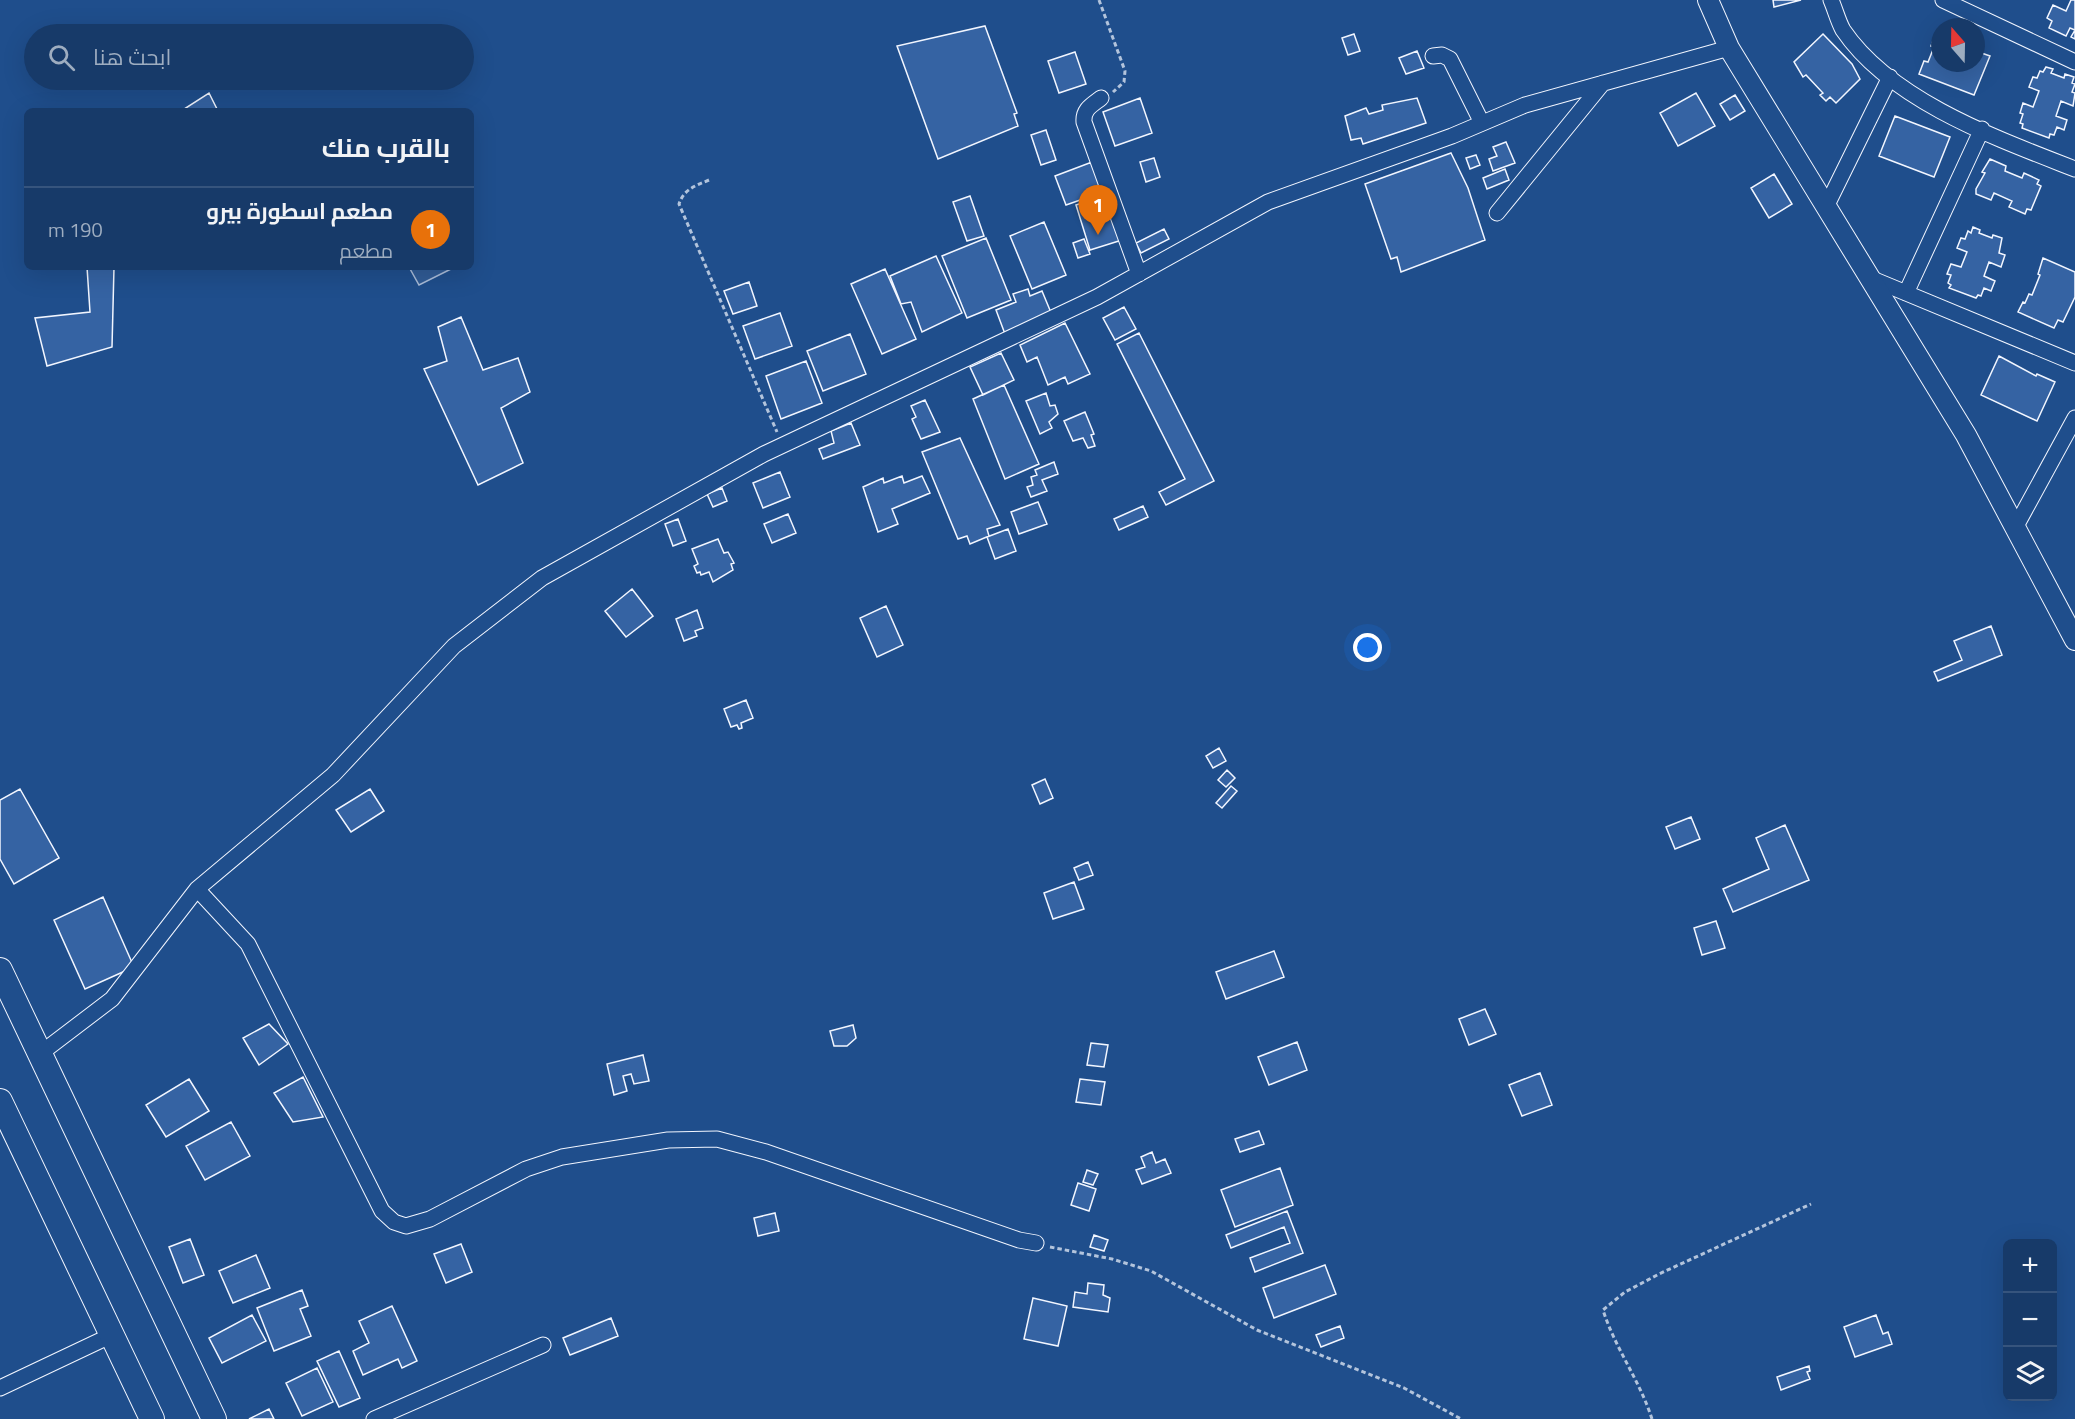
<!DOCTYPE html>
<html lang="ar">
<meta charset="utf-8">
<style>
:root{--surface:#173a69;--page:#20416f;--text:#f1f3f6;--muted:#9eadc0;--line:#36547d;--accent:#e69b98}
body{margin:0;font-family:"Titillium Web",Cairo,sans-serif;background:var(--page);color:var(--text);direction:rtl}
.controls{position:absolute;right:18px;bottom:18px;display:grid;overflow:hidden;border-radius:9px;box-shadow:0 6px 24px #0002}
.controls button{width:54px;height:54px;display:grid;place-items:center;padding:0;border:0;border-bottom:2px solid var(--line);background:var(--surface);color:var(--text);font:30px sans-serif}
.compass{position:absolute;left:1931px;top:18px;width:54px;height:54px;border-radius:50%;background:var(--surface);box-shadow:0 6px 24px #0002;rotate:340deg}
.you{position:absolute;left:1368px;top:648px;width:21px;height:21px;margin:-15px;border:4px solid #fff;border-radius:50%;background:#1a73e8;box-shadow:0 0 0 9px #1a73e833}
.badge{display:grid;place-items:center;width:39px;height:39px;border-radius:50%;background:var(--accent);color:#fff;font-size:20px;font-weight:700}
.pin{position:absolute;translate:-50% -50px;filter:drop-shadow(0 2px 3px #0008)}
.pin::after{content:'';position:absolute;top:32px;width:21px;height:18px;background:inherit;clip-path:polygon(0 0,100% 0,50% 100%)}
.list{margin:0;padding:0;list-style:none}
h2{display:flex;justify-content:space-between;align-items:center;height:78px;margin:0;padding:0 24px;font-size:26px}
h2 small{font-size:20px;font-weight:400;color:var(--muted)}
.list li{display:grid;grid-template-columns:39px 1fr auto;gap:18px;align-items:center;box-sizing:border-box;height:84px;padding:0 24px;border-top:2px solid var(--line)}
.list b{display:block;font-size:22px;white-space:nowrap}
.list p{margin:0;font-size:20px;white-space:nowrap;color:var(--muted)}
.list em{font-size:20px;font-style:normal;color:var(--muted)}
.icon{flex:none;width:33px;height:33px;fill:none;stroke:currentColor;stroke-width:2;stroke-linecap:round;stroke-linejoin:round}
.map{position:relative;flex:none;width:2075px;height:1419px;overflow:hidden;direction:ltr}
.search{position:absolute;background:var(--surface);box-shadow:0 6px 24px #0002;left:24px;top:24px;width:450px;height:66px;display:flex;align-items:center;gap:15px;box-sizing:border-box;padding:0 21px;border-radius:33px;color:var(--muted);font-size:22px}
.panel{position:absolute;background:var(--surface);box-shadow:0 6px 24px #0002;left:24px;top:108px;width:450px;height:162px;border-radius:9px;direction:rtl}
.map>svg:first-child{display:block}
.built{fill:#305b95;stroke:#a8bbd7;stroke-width:1.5}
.building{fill:#3563a3;stroke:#f2f6ff;stroke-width:1.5}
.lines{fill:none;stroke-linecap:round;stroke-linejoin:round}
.minor-casing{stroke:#f2f6ff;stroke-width:17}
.tertiary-casing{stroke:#f2f6ff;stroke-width:22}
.primary-casing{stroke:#f2f6ff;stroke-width:26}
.path{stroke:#b3c4dc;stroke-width:3;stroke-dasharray:4.5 3;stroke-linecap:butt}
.minor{stroke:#1f4e8c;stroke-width:15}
.tertiary{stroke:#1f4e8c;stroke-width:20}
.primary{stroke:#1f4e8c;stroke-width:24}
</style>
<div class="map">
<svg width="2075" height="1419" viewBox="0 0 2075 1419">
<rect width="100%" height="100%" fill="#1f4e8c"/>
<path class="built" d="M409 267H455L419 285Z"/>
<path class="building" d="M1773 0H1801L1774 7Z
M2071 0H2075V39L2071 37 2075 30 2070 28 2066 36 2049 28 2052 21 2047 18 2053 5 2066 11Z
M985 26 1017 113 1014 114 1018 126 938 159 897 46Z
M1354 34 1360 51 1348 55 1342 38Z
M1823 34 1852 64 1860 79 1836 103 1830 97 1826 101 1820 95 1823 93 1806 75 1803 77 1794 62Z
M1935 35 1940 37V63H1976V51L1990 56 1974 95 1919 74 1924 61 1928 62 1934 47 1931 46Z
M1417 51 1424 68 1406 74 1399 58Z
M1075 52 1086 84 1059 93 1048 61Z
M2046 67 2053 69 2051 73 2064 78 2065 74 2074 77 2072 83 2075 84 2072 92 2075 93 2073 106 2061 101 2056 116 2067 120 2064 130 2057 127 2054 135 2050 134 2049 138 2022 128 2023 124 2020 123 2023 114 2020 113 2023 103 2033 107 2039 91 2029 87 2033 77 2037 78 2040 71 2043 72Z
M209 93 218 111H181Z
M1696 93 1715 126 1678 146 1660 113Z
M1735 95 1745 111 1730 120 1720 104Z
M1140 98 1152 133 1115 146 1103 112Z
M1417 98 1426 123 1363 144 1361 138 1351 140 1345 116 1366 108 1369 114 1383 110 1382 105Z
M1895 116 1950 137 1934 177 1879 156Z
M1046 130 1056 160 1041 165 1031 135Z
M1506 142 1515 163 1493 171 1489 159 1497 156 1493 147Z
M1451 153 1468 188 1485 240 1401 272 1397 257 1391 259 1365 184Z
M1476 155 1480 165 1470 169 1466 158Z
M1154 158 1160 177 1146 182 1140 162Z
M1990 159 2006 166 2005 171 2022 178 2024 173 2039 180 2037 184 2041 186 2031 210 2027 209 2025 214 2009 207 2012 201 1994 193 1991 200 1976 194V189L1985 173 1982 172Z
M1092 162 1103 192 1066 205 1055 176Z
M1505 169 1509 180 1487 189 1483 178Z
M1774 174 1792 204 1769 218 1751 188Z
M1107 195 1122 240 1090 250 1076 205Z
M970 196 984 236 967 241 953 202Z
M1044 222 1066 275 1032 289 1010 236Z
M1973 227 1980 230 1979 233 1992 238 1993 235 2002 238 1999 253 2005 255 2001 267 1989 262 1984 276 1995 281 1991 291 1984 288 1981 296 1978 295 1976 298 1949 288 1951 285 1948 283 1951 275 1947 274 1951 264 1961 267 1967 252 1957 248 1961 238 1965 239 1968 231 1971 233Z
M1164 229 1169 239 1141 253 1136 243Z
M986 238 1011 300 967 318 942 256Z
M1084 239 1090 254 1078 258 1073 243Z
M936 256 962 313 922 332 911 302 901 304 890 276Z
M2043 258 2075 272V297L2063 322 2058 320 2054 328 2018 312 2023 302 2025 303 2029 294 2032 295 2040 275 2038 274Z
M87 267H114L112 347 47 366 35 318 90 312Z
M885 269 916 339 882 354 851 284Z
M749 282 757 306 733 314 724 291Z
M1028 289 1030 296 1042 291 1052 315 1005 334 996 310 1016 302 1013 294Z
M1124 307 1136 329 1115 340 1103 318Z
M780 313 792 346 755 359 743 326Z
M461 317 483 370 518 358 530 392 501 408 523 463 478 485 424 369 447 361 438 327Z
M1065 323 1090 374 1068 384 1065 377 1048 385 1037 357 1027 362 1020 345Z
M1139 333 1214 481 1166 505 1159 492 1185 479 1117 344Z
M850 334 866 374 823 391 807 351Z
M1001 353 1014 380 983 395 970 367Z
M1999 356 2036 376 2037 374 2055 382 2037 421 1981 395Z
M806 361 822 403 781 419 766 376Z
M1004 385 1039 464 1005 479 973 399Z
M1046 393 1050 406 1055 405 1058 414 1049 422 1052 428 1040 434 1026 401Z
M925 400 940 432 921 439 912 419 916 417 911 406Z
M1085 412 1094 434 1091 435 1095 446 1088 448 1083 438 1073 441 1064 421Z
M851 423 860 445 823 459 819 449 834 443 831 431Z
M960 438 1000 525 987 529 989 536 970 544 967 536 958 539 922 452Z
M1054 462 1058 474 1042 480 1047 491 1031 497 1027 487 1033 485 1031 477 1037 475 1035 470Z
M780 472 790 497 763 508 753 483Z
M902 476 904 483 922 476 930 493 892 509 898 524 878 532 863 487 883 478 884 483Z
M722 488 727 501 713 507 707 494Z
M1038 502 1047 524 1019 534 1011 512Z
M1143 506 1148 517 1119 530 1114 519Z
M788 514 796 533 772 543 764 524Z
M678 519 686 541 673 546 665 524Z
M1008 529 1016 551 995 559 987 537Z
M718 539 724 553 728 552 734 563 731 564 733 570 713 582 709 572 701 575 700 572 697 573 694 566 698 564 692 549Z
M632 589 653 616 626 637 605 611Z
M886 606 903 645 877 657 860 618Z
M697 610 703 628 695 631 697 636 684 641 676 619Z
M1991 626 2002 655 1938 681 1934 672 1962 660 1954 641Z
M746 700 753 718 741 723 742 728 739 729 737 725 731 727 724 709Z
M1219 748 1226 761 1213 768 1206 756Z
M1227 770 1235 778 1226 787 1218 780Z
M1045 779 1053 798 1040 804 1032 785Z
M1231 786 1237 791 1222 808 1216 803Z
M20 789 59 858 14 884 0 859V800Z
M370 789 384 811 351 832 336 810Z
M1691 817 1700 839 1675 849 1666 827Z
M1785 825 1809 880 1733 912 1723 889 1769 869 1756 838Z
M1088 862 1093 875 1079 880 1074 868Z
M1074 882 1084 909 1053 919 1044 893Z
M103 897 134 967 85 989 54 920Z
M1716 921 1725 948 1702 955 1694 928Z
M1274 951 1284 977 1226 999 1216 972Z
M1485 1009 1496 1034 1469 1045 1459 1019Z
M269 1024 288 1044 259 1065 243 1038Z
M853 1025 856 1038 847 1046H834L830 1031Z
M1297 1042 1307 1070 1269 1085 1258 1057Z
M1091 1043 1108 1045 1104 1067 1087 1065Z
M643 1055 649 1081 634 1084 631 1074 623 1076 627 1091 614 1095 607 1064Z
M1540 1073 1552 1105 1522 1116 1509 1085Z
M303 1077 323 1117 293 1122 274 1093Z
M189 1079 209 1111 166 1137 146 1105Z
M1080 1079 1105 1082 1101 1105 1076 1102Z
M231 1122 250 1156 205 1180 186 1146Z
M1259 1131 1264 1144 1240 1152 1235 1139Z
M1152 1152 1156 1163 1165 1159 1171 1173 1142 1184 1136 1170 1145 1167 1141 1157Z
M1280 1168 1293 1205 1235 1227 1221 1190Z
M1087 1170 1098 1174 1093 1185 1083 1182Z
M1078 1183 1096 1189 1089 1211 1071 1205Z
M1287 1211 1303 1253 1255 1272 1250 1258 1290 1243 1284 1227 1231 1248 1226 1235Z
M775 1213 779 1231 758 1236 754 1218Z
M1094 1235 1108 1240 1104 1251 1090 1247Z
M190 1239 204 1275 183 1283 169 1247Z
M461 1244 472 1272 446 1283 434 1254Z
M256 1255 270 1288 233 1303 219 1271Z
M1325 1265 1336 1294 1274 1318 1263 1288Z
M1088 1283 1104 1285 1103 1295 1110 1298 1108 1312 1073 1307 1075 1292 1087 1294Z
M302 1290 308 1306 300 1309 311 1336 274 1351 257 1308Z
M1033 1298 1067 1306 1058 1346 1024 1339Z
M392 1306 417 1361 402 1368 398 1359 363 1375 353 1351 369 1343 359 1321Z
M252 1315 266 1341 222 1363 209 1338Z
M1876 1315 1883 1334 1888 1332 1892 1344 1855 1357 1844 1327Z
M611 1318 618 1336 570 1355 563 1338Z
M1340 1326 1344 1338 1321 1347 1316 1335Z
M339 1351 360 1398 339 1407 317 1361Z
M1809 1366 1810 1371 1807 1372 1810 1379 1781 1390 1777 1377Z
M317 1368 333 1402 302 1416 286 1383Z
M269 1409 274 1419H249Z"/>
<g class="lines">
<defs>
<path id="minor" d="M1831 0C1835 9 1838 21 1843 30 1891 101 1998 139 2075 169
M1943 0 2075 62
M1433 56 1442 55 1450 59 1482 123
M1101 98C1092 105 1083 109 1084 122L1139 274
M1826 207 1890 77
M1497 213 1603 83
M1870 278 2075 363
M1906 293 1982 129
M2015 528 2075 418
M197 889 248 944 382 1211 394 1222 406 1226 430 1219 526 1169 562 1157 668 1140 717 1139 766 1152 1019 1240 1036 1243
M41 1053 112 999 197 889 333 775 454 646 542 578 764 454 1097 297 1268 202 1452 136 1525 105 1729 48
M0 1388 112 1335
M374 1419 543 1345"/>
<path id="tertiary" d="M1708 0 1729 48 1966 435 2075 640"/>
<path id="primary" d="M0 970 214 1419
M0 1101 152 1419"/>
</defs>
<use href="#minor" class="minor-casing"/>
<use href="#tertiary" class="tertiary-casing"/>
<use href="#primary" class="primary-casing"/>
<path class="path" d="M1099 0 1125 71 1124 82 1113 92
M709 180C695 186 684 189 679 204L777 432
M1050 1247 1112 1259 1151 1271 1257 1330 1404 1388 1461 1419
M1652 1419C1640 1381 1615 1348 1603 1310L1625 1292 1659 1274 1811 1204"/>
<use href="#minor" class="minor"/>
<use href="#tertiary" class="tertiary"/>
<use href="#primary" class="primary"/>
</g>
</svg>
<div class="controls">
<button>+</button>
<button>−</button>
<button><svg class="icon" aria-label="layers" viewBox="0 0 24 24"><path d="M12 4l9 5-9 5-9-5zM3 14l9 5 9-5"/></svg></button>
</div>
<svg class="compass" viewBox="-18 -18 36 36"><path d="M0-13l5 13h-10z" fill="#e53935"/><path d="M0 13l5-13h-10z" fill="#9eadc0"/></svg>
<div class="you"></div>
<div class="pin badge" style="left:1098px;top:235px;background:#e8710a">1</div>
<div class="search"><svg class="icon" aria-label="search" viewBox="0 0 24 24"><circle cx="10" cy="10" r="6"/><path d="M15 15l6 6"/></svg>ابحث هنا</div>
<section class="panel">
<h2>بالقرب منك<small></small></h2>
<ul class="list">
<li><span class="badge" style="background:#e8710a">1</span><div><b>مطعم اسطورة بيرو</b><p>مطعم</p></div><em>190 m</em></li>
</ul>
</section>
</div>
